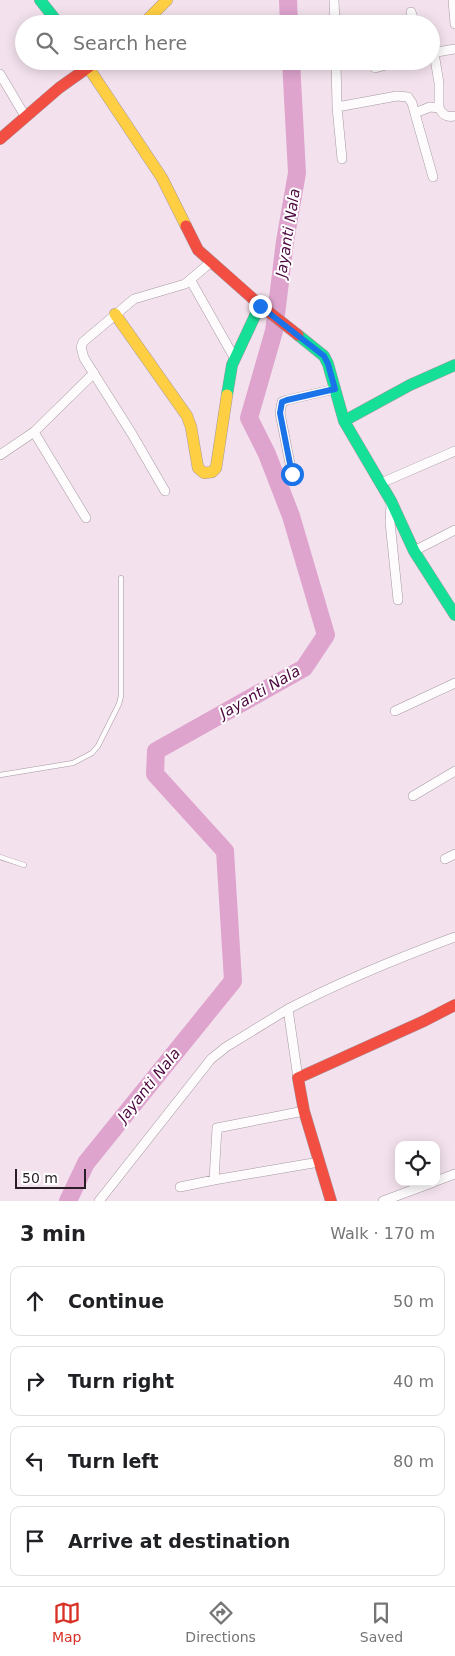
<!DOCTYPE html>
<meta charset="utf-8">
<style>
:root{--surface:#fff;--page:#f6f6f6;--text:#202124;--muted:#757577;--line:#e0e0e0;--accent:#d93025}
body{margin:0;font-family:"DejaVu Sans",sans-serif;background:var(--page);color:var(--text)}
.controls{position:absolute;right:15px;bottom:15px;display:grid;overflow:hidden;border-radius:10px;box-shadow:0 2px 12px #0003}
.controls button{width:45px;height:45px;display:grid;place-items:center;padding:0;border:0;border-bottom:1px solid var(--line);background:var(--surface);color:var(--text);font:25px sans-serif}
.scale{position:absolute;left:15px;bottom:12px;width:71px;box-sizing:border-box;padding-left:5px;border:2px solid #291e26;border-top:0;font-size:14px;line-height:18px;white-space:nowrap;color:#291e26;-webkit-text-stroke:4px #fff;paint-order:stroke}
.stop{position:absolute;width:15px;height:15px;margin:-11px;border:4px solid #1a73e8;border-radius:50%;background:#fff}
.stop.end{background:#1a73e8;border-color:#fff;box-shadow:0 1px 5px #0008}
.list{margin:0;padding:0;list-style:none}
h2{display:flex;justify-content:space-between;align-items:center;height:65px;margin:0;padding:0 20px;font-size:21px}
h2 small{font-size:16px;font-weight:400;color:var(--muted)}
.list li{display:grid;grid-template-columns:32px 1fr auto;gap:15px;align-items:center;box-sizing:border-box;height:70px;margin:0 10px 10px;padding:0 10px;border:1px solid var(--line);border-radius:10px}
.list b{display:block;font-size:19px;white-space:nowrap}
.list em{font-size:16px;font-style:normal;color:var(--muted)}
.icon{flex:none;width:28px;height:28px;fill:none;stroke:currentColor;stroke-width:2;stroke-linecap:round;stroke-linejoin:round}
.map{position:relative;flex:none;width:455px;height:1201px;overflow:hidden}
.search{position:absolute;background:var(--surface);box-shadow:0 2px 12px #0003;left:15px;right:15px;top:15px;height:55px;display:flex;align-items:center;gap:12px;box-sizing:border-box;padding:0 18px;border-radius:28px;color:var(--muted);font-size:19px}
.sheet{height:385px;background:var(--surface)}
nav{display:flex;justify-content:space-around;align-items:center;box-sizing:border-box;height:70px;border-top:1px solid var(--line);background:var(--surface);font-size:14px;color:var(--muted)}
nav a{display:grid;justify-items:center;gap:2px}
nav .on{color:var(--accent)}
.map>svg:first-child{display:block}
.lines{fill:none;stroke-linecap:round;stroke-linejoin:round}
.river{stroke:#dea4ce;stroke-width:18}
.lane-casing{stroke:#a598a1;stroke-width:5.5}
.street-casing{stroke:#a598a1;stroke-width:10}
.fast-casing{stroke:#a598a1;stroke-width:12}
.slow-casing{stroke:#a598a1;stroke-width:12}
.jam-casing{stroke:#a598a1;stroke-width:12}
.lane{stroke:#fdfbfc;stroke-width:4.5}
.street{stroke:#fdfbfc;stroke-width:9}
.fast{stroke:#16e098;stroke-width:11}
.slow{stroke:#ffcf43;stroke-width:11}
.jam{stroke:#f24e42;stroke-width:11}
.route{stroke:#1a73e8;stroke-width:6}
.labels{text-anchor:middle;stroke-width:4;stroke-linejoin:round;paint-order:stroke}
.water-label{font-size:15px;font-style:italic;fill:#4d0840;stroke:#fff}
</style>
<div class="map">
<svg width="455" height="1201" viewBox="0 0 455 1201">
<rect width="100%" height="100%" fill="#f3e2ed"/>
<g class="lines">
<path class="river" d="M288 0 289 24
M68 1201 86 1163 233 981 225 851 155 774 156 751 304 668 326 635 291 516 267 454 249 418 274 331 285 241 297 173 291 61"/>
<defs>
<path id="lane" d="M0 775 73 763 92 753 98 746 119 704 121 696V578
M0 857 24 865"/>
<path id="street" d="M334 0 335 24
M453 0 455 24
M411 12 415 24
M431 53 455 49
M434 53 439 83V108
M336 61 337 107 342 159
M375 68 401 61
M0 74 25 116
M337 107 397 96 408 97 412 103 433 177
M415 113 430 107 439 108C443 115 447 118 455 116
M191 281 235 359
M34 432 86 518
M0 455 34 432 94 373
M292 474 280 413 282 402 287 400 335 389
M381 483 455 451
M165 491 132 434 84 358 81 347 83 342 134 299 185 284 211 262
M391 504 390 522 398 600
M414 551 455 530
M395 711 455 683
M413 796 455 771
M445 859 455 854
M298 1078 288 1009C342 981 398 958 455 937
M214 1180 319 1162
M436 1181 455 1174
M180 1187 214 1180 217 1128 304 1111
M99 1201 211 1059 226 1047 288 1009
M383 1201 434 1182"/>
<path id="fast" d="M40 0 59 24
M298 335 324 356 328 364 344 421 391 501 414 551 455 615
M227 395 232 365 260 305
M344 421 410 385 455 365"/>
<path id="slow" d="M143 24 167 0
M84 61 162 178 186 226
M115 314 187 416 191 427 198 468 204 473 212 472 216 468 227 395"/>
<path id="jam" d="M0 139 59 88 97 61
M186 226 198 250 260 305 298 335
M331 1201 304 1111 298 1078 424 1021 455 1005"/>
</defs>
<use href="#lane" class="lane-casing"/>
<use href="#street" class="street-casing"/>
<use href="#fast" class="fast-casing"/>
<use href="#slow" class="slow-casing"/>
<use href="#jam" class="jam-casing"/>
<use href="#lane" class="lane"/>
<use href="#street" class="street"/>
<use href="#fast" class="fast"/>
<use href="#slow" class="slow"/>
<use href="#jam" class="jam"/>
</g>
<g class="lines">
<path class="route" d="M260 306 324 356 328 364 335 389 287 400 282 402 280 413 292 474"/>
</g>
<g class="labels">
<g class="water-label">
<text transform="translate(288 233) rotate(-81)" y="5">Jayanti Nala</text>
<text transform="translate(260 692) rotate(-30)" y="5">Jayanti Nala</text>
<text transform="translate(149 1085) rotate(-51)" y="5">Jayanti Nala</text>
</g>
</g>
</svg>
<div class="controls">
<button><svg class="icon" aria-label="locate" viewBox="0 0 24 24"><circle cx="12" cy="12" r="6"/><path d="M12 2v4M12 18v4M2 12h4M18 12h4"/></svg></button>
</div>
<div class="scale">50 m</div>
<div class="stop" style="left:292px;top:474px"></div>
<div class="stop end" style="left:260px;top:306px"></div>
<div class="search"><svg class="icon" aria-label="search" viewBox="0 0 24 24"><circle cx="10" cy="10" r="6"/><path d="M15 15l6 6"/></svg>Search here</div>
</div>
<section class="sheet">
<h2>3 min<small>Walk · 170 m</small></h2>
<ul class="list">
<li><svg class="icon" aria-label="ahead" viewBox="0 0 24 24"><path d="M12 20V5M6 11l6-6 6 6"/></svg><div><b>Continue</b></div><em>50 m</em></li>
<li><svg class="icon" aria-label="right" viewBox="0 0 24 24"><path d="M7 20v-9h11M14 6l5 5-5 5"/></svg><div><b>Turn right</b></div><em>40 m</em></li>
<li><svg class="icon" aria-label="left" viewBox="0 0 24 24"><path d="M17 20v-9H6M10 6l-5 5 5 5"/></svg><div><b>Turn left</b></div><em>80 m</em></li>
<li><svg class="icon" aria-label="arrive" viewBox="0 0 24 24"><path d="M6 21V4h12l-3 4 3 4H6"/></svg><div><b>Arrive at destination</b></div></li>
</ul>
</section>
<nav>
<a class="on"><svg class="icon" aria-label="map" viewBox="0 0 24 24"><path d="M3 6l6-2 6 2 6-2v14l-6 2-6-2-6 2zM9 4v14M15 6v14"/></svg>Map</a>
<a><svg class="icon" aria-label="directions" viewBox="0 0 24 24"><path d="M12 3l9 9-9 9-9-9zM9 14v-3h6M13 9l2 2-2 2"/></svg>Directions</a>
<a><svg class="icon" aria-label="saved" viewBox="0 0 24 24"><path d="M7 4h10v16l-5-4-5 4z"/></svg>Saved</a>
</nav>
